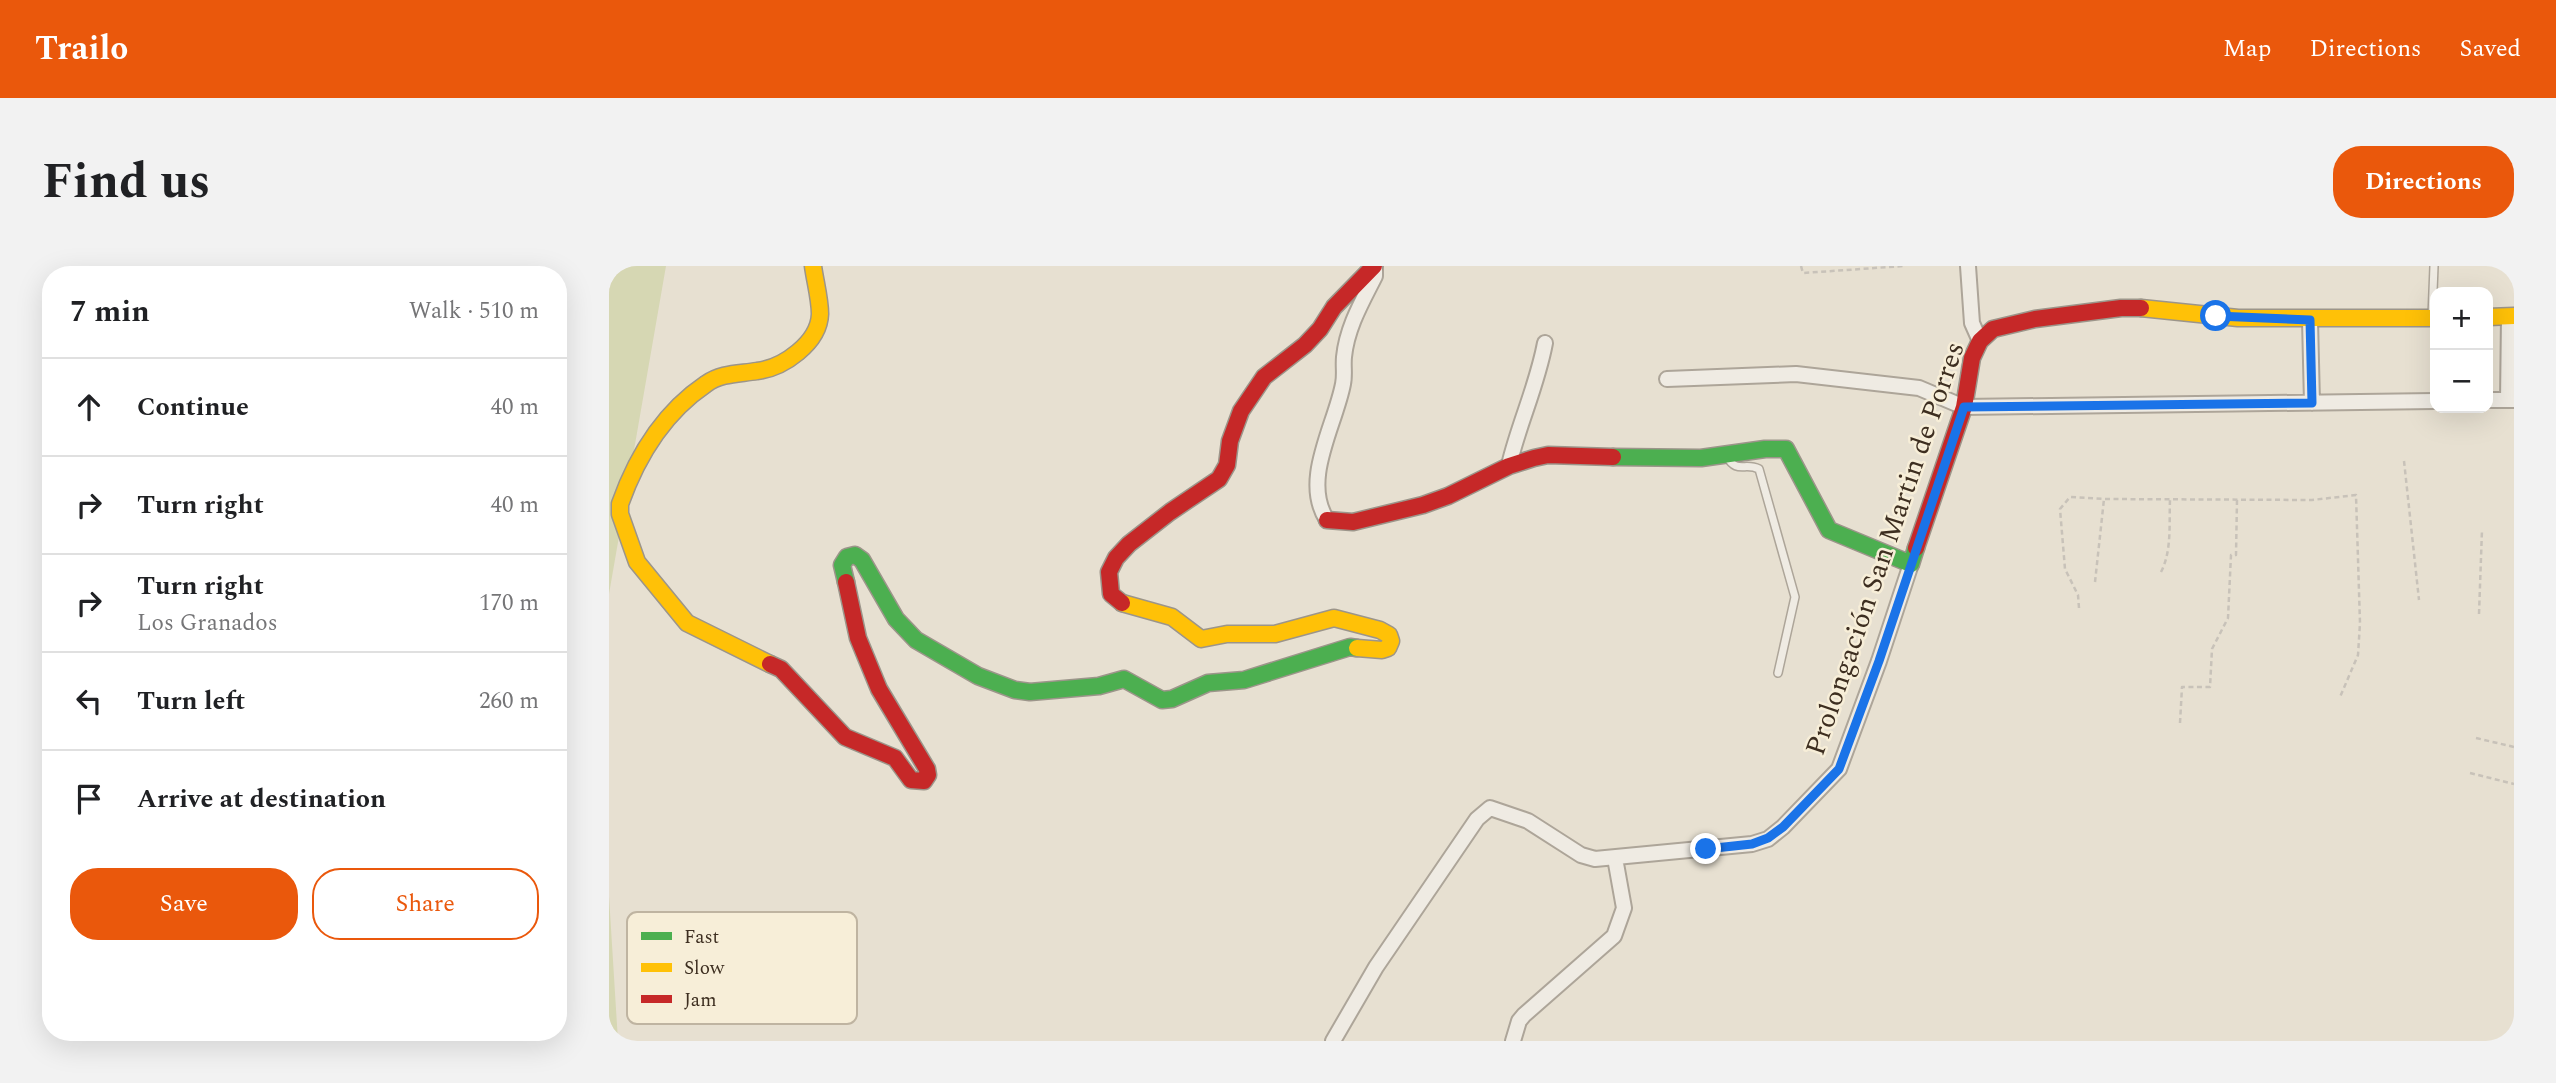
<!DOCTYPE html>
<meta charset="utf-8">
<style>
:root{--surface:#fff;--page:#f2f2f2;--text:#202124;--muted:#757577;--line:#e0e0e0;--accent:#ea580c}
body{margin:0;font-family:Spectral,serif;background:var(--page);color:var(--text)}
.controls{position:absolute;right:21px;top:21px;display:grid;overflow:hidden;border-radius:14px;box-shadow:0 7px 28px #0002}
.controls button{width:63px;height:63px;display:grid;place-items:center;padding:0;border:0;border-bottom:2px solid var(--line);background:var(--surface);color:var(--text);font:35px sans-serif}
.stop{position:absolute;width:21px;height:21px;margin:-16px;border:5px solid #1a73e8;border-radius:50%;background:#fff}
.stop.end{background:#1a73e8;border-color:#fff;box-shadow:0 2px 7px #0008}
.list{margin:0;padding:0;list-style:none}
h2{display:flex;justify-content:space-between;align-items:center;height:91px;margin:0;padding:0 28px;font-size:30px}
h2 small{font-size:23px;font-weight:400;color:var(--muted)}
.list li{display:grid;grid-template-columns:46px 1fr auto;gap:21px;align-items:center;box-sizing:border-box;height:98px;padding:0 28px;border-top:2px solid var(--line)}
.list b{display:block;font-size:26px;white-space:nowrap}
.list p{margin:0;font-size:23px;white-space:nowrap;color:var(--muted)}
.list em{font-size:23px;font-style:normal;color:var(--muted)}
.actions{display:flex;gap:14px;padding:21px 28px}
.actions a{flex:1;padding:16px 0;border:2px solid var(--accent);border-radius:28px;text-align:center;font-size:24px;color:var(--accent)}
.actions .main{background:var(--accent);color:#fff}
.icon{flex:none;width:38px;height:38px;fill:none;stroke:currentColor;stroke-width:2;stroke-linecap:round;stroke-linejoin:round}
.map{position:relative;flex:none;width:1905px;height:775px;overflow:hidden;border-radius:28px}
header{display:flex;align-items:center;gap:42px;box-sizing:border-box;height:98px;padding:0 35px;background:var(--accent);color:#fff}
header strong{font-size:33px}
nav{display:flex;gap:38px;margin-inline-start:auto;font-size:24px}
.intro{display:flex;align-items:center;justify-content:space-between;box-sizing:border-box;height:168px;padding:0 42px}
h1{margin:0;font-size:49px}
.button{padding:18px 32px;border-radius:28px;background:var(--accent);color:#fff;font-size:24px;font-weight:700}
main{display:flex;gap:42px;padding:0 42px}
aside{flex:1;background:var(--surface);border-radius:28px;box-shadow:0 7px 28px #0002}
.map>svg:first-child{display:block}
.green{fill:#d6d7b3}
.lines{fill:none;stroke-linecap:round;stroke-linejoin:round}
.lane-casing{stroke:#ada599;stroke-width:10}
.street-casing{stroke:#ada599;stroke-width:18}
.fast-casing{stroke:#9c958a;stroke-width:19}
.slow-casing{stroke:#9c958a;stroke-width:19}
.jam-casing{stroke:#9c958a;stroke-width:19}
.path{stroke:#c8c2b9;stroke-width:2.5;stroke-dasharray:5 3.5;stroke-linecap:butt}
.lane{stroke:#efebe3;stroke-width:7}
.street{stroke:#efebe3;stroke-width:14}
.fast{stroke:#4caf50;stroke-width:16}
.slow{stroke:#ffc107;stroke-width:16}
.jam{stroke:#c62828;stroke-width:16}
.route{stroke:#1a73e8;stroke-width:9}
.labels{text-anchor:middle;stroke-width:5;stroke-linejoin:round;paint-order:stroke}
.street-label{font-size:28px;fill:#3d2e20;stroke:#f7eed8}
.key{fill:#f7eed8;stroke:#bfb4a1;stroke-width:2}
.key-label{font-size:19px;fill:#3d2e20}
</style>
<header>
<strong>Trailo</strong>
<nav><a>Map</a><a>Directions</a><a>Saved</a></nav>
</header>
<div class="intro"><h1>Find us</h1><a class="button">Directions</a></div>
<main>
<aside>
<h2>7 min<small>Walk · 510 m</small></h2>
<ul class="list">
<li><svg class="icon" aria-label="ahead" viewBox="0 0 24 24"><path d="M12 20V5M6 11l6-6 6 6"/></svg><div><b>Continue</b></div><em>40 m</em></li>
<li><svg class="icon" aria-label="right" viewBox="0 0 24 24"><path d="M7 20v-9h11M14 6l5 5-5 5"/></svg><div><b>Turn right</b></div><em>40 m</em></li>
<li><svg class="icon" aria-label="right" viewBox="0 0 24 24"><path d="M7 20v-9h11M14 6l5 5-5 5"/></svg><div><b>Turn right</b><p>Los Granados</p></div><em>170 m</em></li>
<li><svg class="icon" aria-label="left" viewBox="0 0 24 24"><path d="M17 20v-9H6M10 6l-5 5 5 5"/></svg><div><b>Turn left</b></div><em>260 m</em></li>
<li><svg class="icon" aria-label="arrive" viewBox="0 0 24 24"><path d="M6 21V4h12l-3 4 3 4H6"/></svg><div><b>Arrive at destination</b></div></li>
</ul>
<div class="actions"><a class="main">Save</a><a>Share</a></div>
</aside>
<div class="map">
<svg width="1905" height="775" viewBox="0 0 1905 775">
<rect width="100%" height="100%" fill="#e7e0d1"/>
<path class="green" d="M0 0H57L0 328Z
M0 630 9 775H0Z"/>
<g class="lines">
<defs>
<path id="lane" d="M1823 51 1825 0
M1118 191C1128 208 1136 196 1150 203L1186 331 1169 407"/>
<path id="street" d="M1359 0 1363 57 1371 75
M1701 54 1703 137
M1058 113 1187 108 1310 122 1355 141 1826 135
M1879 134H1905
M1899 134 1900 50
M900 199C910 157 928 120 936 77
M718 254C692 214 726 160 734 118 736 109 734 100 735 91 738 61 753 36 766 10V0
M724 775 767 701 868 553 881 542 919 555 972 589 986 593 1143 578 1159 573 1174 561 1230 503 1270 395 1302 298
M904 775 910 755 915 749 1005 670 1015 642 1006 592"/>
<path id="fast" d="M1004 191 1092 192 1156 183H1177L1220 264 1302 298 1307 282
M237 316 233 299 238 291 246 289 253 294 287 353 307 374 369 410 406 424 421 426 490 420 515 413 553 434 563 433 599 417 635 414 741 381 748 382"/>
<path id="slow" d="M1532 42 1629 52H1826
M1879 51 1905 50
M513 337 563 351 592 373 618 368H666L725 352 771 364 780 369 782 375 779 382 773 384 748 382
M161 398 78 357 28 296 11 248V238C28 190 54 147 97 118 112 107 130 108 148 105 174 102 210 77 211 48 211 33 206 15 204 0"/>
<path id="jam" d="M718 254 744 256 814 239 839 230 900 200 925 192 939 189 1004 191
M1307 282 1355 141 1363 92 1371 75 1384 63 1426 53 1512 42H1532
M513 337 502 328 500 306 507 292 520 278 561 246 610 213 618 199 621 175 632 145 655 111 696 79 711 63 725 41 765 0
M161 398 172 403 236 471 286 492 302 514 315 515 319 509 318 503 270 423 249 372 237 316"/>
</defs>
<use href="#lane" class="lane-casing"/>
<use href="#street" class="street-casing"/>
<use href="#fast" class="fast-casing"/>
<use href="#slow" class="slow-casing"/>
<use href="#jam" class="jam-casing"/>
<path class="path" d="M1192 0 1194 7 1295 0
M1795 195 1810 334
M1552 306C1563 285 1560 257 1561 234
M1486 316 1495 233
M1470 342 1469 329 1456 303 1451 243 1461 231 1495 233 1703 234 1747 229 1751 357 1749 389 1731 431
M1870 348 1873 264
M1571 457 1573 421H1601L1603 383 1619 352 1622 289H1627L1628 234
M1867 472 1905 481
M1861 507 1905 518"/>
<use href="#lane" class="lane"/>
<use href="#street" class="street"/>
<use href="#fast" class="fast"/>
<use href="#slow" class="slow"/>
<use href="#jam" class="jam"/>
</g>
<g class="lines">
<path class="route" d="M1097 583 1143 578 1159 572 1174 561 1230 503 1270 395 1355 141 1703 137 1701 54 1607 50"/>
</g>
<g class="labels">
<g class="street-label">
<text transform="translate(1275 282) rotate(-71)" y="10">Prolongación San Martin de Porres</text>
</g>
</g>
<rect x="18" y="646" width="230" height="112" rx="10" class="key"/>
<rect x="32" y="666" width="31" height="8" fill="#4caf50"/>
<rect x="32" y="697" width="31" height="9" fill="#ffc107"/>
<rect x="32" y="729" width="31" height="8" fill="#c62828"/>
<g class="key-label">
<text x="75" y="677">Fast</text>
<text x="75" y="708">Slow</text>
<text x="75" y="740">Jam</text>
</g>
</svg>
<div class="controls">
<button>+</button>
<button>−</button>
</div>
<div class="stop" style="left:1607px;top:50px"></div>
<div class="stop end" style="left:1097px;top:583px"></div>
</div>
</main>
